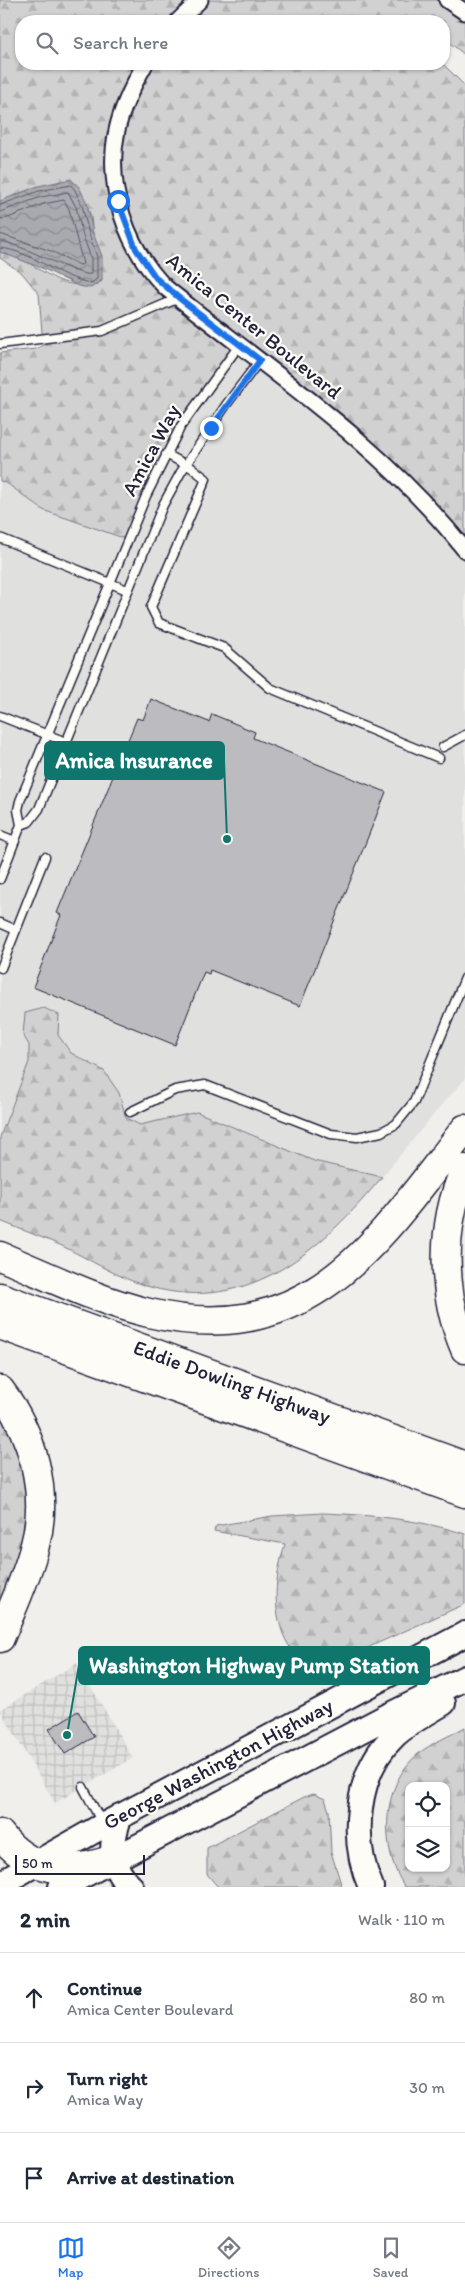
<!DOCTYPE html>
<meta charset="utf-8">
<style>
:root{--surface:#fff;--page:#f6f6f7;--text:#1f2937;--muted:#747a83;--line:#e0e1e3;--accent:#1a73e8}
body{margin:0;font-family:Itim,sans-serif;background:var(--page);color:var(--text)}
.controls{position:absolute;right:15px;bottom:15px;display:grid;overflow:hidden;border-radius:10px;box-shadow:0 1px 4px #0004}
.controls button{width:45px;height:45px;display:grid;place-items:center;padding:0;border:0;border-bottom:1px solid var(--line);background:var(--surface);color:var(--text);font:25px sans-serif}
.scale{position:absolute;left:15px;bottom:12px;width:130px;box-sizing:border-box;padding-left:5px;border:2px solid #22223b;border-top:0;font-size:14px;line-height:18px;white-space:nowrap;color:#22223b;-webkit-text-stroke:4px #fdfcf7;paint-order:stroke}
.stop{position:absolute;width:15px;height:15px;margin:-11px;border:4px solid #1a73e8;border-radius:50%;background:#fff}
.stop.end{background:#1a73e8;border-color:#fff;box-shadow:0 1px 5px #0008}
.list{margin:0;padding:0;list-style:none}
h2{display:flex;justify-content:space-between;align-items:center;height:65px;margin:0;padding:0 20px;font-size:21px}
h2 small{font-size:16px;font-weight:400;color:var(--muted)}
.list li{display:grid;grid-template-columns:32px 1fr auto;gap:15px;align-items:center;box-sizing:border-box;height:90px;padding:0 20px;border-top:1px solid var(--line)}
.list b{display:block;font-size:19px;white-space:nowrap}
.list p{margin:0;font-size:16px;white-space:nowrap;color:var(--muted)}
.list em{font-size:16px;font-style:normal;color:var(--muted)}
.icon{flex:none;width:28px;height:28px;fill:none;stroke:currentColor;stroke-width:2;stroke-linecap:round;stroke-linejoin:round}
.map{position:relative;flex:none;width:465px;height:1887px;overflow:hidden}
.search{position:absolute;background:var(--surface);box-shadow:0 1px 4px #0004;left:15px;right:15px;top:15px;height:55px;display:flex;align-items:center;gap:12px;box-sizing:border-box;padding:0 18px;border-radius:20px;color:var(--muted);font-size:19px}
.sheet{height:335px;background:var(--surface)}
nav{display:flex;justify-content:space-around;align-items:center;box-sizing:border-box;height:70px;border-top:1px solid var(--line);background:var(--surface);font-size:14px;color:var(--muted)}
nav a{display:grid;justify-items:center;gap:2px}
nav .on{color:var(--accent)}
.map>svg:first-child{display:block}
.built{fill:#e0e0df}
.industrial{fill:url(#industrial-grid)}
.forest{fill:url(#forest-firs);stroke:#7a7a86;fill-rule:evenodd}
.water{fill:url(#water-waves);stroke:#737381}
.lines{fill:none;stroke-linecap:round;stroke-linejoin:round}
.shore{stroke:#58586a;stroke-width:1}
.building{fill:#bcbcc0;stroke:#22223b}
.lane-casing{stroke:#22223b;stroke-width:11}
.street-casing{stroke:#22223b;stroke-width:19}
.primary-casing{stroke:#22223b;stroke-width:28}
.highway-casing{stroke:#22223b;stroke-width:31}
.lane{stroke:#fdfcf7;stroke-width:8}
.street{stroke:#fdfcf7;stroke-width:15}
.primary{stroke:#fdfcf7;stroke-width:24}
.highway{stroke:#fdfcf7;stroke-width:28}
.route{stroke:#1a73e8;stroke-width:6}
.labels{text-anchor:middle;stroke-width:4.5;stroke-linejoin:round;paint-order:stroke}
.street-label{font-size:21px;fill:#22223b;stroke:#fdfcf7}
.leader{fill:none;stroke:#0f766e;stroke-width:2}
.callout-dot{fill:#0f766e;stroke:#fdfcf7;stroke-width:2}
.callout{fill:#0f766e;stroke:#0f766e;stroke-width:2}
.callout-label{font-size:22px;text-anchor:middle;font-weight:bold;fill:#fff}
</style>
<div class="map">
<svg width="465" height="1887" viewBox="0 0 465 1887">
<defs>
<pattern id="industrial-grid" width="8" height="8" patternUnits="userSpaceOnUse" patternTransform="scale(1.25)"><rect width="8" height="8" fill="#e0e0df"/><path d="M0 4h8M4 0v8" fill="none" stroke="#c0c0c0"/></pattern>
<pattern id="forest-firs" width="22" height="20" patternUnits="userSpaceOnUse" patternTransform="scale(1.25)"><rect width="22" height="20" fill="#d2d1d1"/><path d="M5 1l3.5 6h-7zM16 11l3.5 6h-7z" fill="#b4b3b4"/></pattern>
<pattern id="water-waves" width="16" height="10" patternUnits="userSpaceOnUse" patternTransform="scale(1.25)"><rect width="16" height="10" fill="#a9a9b0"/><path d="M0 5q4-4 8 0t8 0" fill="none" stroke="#898990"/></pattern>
</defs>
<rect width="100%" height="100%" fill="#f0efec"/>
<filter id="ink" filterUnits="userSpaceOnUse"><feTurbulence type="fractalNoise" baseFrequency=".02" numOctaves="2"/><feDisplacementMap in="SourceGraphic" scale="10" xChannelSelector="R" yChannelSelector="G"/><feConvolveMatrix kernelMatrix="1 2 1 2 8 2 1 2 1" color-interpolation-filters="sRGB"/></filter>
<g filter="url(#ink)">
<path class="built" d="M241 351 336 421 465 555V1079L439 1108 382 1177 314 1161 197 1112 140 1125 126 1118 119 1093 104 1071 71 1053 58 1035 59 1015 23 1035 29 1045V1062L0 1137V481L8 484 43 510 148 498 179 435Z"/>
<path class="industrial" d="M77 1663 133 1758 55 1803 0 1710Z"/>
<path class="forest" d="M0 0H465V55L444 38V21H21V64H443L465 86V555L336 421 241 351 179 435 129 540 43 510 8 484 0 481V353L36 349 43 345 39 294 22 273 0 258V248C20 254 61 289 79 284 85 282 91 278 96 275L91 216 78 187 0 209Z
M44 1008 59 1015 58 1035 71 1053 104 1071 119 1093 126 1118 140 1125 197 1112 314 1161 382 1177C323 1248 250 1315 150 1287 117 1278 90 1259 60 1245 41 1237 20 1229 0 1221V1137L29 1062V1045L23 1035 25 1013Z
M0 1387 50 1489 0 1648Z
M323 1513C371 1515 418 1519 465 1534V1604L358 1652 304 1668C297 1657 286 1644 282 1631 272 1601 276 1574 285 1544L214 1531 216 1526 272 1516Z
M465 1727V1887H405C379 1849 381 1785 418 1754 431 1743 450 1736 465 1727ZM409 1786H446V1868H409Z
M314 1794 325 1799 329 1811 331 1852 342 1887H218L207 1874V1848L304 1797Z"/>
<path class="water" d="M71 179 79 187 87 203 93 233 102 256V281L91 288 78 286 44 269 0 252V201L38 186Z"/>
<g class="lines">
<path class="shore" d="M0 205 39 191 71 185 75 190 82 205 89 234 97 257V279L91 283C59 278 32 251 0 248
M0 212 41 197 68 192 76 207 83 236 91 258V274C81 278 20 243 0 241
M0 219 8 218 43 204 64 200 69 209 83 264 80 265 51 251 0 234"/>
</g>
<path class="building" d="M151 699 209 722 212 714 255 732 253 738 386 792 300 1006 210 970 209 974 204 972 175 1045 33 987 61 915 57 913 137 718 143 720Z
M78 1711 94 1737 65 1754 49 1729Z"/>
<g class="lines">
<defs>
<path id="lane" d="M0 344 102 331 179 298
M166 454 192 468 206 479 151 607 159 623 224 648 270 688 439 758
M0 538 127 590
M0 716 66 742
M443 747 465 735
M21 825 29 822 39 809 163 505 181 472 226 405 260 360
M0 835 15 841
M0 879 21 825 18 810 20 801 146 496 181 426 240 344
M0 923 16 930
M1 968 45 857
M130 1112 175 1090 205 1085 331 1134 357 1137 381 1132 396 1124 414 1102 465 978
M83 1787 102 1823"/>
<path id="street" d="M447 0 465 12
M178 21 200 0
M145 64C133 85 122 107 117 130 105 186 126 248 166 288 271 372 380 443 465 550"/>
<path id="primary" d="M120 1816C110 1841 109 1868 131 1887
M0 1884 104 1825 465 1634
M61 1887 390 1715 465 1678
M371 1887C350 1840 355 1772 395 1735 409 1722 427 1713 443 1703"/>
<path id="highway" d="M465 1169C440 1226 441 1293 465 1349
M0 1256C48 1276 98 1301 149 1313 312 1351 378 1240 465 1129
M0 1297 465 1466
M0 1325 465 1493
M0 1390C33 1433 49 1493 35 1545 27 1577 12 1608 0 1638
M0 1834C30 1873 68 1875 113 1859"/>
</defs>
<use href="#lane" class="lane-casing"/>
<use href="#street" class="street-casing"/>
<use href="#primary" class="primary-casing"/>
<use href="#highway" class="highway-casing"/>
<use href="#lane" class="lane"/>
<use href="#street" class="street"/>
<use href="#primary" class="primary"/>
<use href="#highway" class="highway"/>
</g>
</g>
<g class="lines" filter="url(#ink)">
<path class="route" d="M118 201 136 249 156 278 179 298 260 360 211 428"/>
</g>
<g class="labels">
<g class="street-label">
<text transform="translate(254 326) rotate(39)" y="7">Amica Center Boulevard</text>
<text transform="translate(151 450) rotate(-62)" y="7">Amica Way</text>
<text transform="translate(232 1382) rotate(20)" y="7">Eddie Dowling Highway</text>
<text transform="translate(218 1764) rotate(-28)" y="7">George Washington Highway</text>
</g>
</g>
<path class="leader" d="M227 839L224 760M67 1735L79 1665"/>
<g class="callout-dot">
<circle cx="227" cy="839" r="5"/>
<circle cx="67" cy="1735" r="5"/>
</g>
<g class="callout">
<rect x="45" y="742" width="179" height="37" rx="5"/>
<rect x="79" y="1647" width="350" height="37" rx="5"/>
</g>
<g class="callout-label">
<text x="134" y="768">Amica Insurance</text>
<text x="254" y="1673">Washington Highway Pump Station</text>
</g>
</svg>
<div class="controls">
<button><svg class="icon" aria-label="locate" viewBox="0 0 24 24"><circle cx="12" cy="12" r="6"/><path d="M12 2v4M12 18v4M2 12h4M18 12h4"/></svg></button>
<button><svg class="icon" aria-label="layers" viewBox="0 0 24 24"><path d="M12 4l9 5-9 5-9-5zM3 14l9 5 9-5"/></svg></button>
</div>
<div class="scale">50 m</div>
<div class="stop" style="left:118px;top:201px"></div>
<div class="stop end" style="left:211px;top:428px"></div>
<div class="search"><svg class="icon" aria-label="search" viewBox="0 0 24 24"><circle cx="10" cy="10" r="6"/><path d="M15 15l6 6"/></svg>Search here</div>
</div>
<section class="sheet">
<h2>2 min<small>Walk · 110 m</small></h2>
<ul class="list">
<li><svg class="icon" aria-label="ahead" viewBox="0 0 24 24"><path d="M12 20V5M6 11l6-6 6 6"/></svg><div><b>Continue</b><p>Amica Center Boulevard</p></div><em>80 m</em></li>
<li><svg class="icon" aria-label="right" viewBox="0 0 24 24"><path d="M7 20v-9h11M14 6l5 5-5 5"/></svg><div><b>Turn right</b><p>Amica Way</p></div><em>30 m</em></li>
<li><svg class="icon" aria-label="arrive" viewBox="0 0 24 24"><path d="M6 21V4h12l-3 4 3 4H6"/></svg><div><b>Arrive at destination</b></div></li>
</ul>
</section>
<nav>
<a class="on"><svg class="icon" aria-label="map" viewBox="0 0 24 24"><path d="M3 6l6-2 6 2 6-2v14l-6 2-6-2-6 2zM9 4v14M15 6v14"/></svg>Map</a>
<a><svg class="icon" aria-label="directions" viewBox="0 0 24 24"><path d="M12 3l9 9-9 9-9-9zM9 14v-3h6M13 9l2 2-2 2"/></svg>Directions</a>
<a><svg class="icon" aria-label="saved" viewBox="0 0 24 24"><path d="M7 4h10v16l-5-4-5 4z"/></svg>Saved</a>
</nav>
